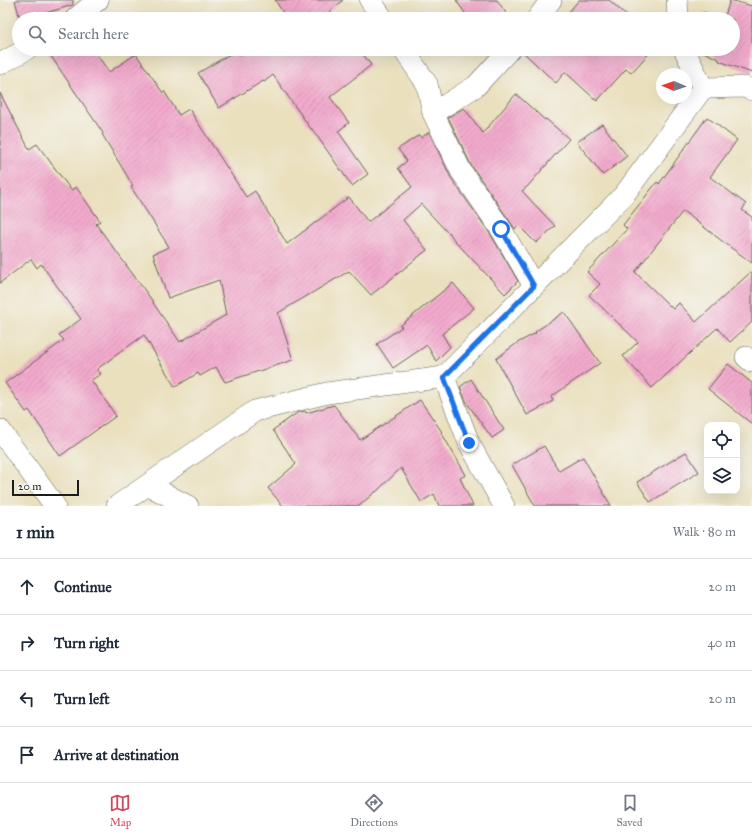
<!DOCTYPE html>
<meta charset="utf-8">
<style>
:root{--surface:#fff;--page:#f2f2f3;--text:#1f2937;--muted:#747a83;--line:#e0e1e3;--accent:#d1495b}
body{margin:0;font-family:"IM FELL Great Primer",serif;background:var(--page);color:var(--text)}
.controls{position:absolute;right:12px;bottom:12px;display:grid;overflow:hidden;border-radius:8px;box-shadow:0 4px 16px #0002}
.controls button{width:36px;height:36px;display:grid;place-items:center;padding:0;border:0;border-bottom:1px solid var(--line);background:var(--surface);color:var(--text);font:20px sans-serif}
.compass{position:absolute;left:656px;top:68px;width:36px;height:36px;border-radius:50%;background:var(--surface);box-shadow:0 4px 16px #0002;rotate:272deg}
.scale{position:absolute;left:12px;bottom:10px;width:67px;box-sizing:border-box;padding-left:4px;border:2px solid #1c1c1c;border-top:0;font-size:11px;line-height:14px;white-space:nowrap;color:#1c1c1c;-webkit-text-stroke:3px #f6f6f2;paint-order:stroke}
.stop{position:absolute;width:12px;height:12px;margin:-9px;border:3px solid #1a73e8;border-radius:50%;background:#fff}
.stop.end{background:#1a73e8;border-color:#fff;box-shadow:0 1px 4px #0008}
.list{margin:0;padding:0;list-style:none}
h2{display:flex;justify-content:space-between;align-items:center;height:52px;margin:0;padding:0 16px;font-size:17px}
h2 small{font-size:13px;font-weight:400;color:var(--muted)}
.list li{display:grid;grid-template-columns:26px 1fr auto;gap:12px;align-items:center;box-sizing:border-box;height:56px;padding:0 16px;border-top:1px solid var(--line)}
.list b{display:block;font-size:15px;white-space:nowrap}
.list em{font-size:13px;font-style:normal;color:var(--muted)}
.icon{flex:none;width:22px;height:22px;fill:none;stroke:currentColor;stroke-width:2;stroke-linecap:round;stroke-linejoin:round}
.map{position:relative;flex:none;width:752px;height:506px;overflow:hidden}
.search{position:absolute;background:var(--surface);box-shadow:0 4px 16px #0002;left:12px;right:12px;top:12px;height:44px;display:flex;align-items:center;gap:10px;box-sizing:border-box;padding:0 14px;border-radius:22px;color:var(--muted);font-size:15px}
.sheet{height:276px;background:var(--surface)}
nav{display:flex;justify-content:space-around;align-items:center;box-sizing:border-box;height:56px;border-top:1px solid var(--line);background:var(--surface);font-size:11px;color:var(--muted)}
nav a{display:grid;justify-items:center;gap:2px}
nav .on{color:var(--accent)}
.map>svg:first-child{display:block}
.building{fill:url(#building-hatch)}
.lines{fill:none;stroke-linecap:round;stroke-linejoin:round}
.minor-casing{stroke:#646155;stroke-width:22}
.minor{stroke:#fff;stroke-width:21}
.route{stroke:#1a73e8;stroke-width:5}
</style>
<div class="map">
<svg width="752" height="506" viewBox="0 0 752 506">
<defs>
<pattern id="building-hatch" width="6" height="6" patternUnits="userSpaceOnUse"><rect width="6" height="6" fill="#f2aacc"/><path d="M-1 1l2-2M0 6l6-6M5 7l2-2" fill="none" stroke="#cf92af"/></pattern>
</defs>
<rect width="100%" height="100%" fill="#f6f6f2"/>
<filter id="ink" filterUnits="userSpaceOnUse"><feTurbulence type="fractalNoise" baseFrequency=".025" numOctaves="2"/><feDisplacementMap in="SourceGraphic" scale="8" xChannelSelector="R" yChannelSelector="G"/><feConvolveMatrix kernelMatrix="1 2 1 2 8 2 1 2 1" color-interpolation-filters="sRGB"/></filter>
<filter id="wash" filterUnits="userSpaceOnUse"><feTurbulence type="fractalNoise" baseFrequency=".012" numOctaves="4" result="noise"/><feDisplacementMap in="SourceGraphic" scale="16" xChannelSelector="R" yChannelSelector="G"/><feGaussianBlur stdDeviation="0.9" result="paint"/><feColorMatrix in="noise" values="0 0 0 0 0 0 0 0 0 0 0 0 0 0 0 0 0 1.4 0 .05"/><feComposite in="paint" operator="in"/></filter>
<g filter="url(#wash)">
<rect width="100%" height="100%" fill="#eae0be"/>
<g id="blocks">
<path class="building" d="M15 0H73V5L25 19H20Z
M275 0H343L329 12 334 19H287Z
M456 0H497L510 19H469Z
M579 0H609L630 19H570L566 15Z
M730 0 752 6V73L719 61V59L697 49H733V19H724Z
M704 12 719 19H701Z
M46 49H93L109 72 136 54 163 93 164 91 179 115 189 109 246 197 255 191 287 244 349 197 368 222 412 187 398 168 407 161 398 149 419 135 421 138 429 132 451 178 491 235 518 281 505 294 454 240 449 232 448 233 421 204 403 220 427 250 371 295 349 271 278 313 293 360 225 382 216 367 200 376 198 373 175 387 144 335 97 369 101 374 91 380 116 416 60 456 29 410 26 412 5 383 64 340 59 335 81 319 41 264 37 268 31 259 0 283V93L29 149 37 144 71 190 76 187 100 221 96 224 154 303H153L180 342 182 340 183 341V340L226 315 219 280 168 298 153 254 169 247 131 187 133 186 102 134 103 133Z
M248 49H359L371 65 330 97 349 123 338 131 368 174 352 186 312 129H311L273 75 264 82 263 81 219 108 198 73 237 50 240 55Z
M522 49H653L631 73 626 69 597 101 565 72 556 83 522 51Z
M516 94 545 120 546 119 569 139 527 187 522 191 555 226 536 243 518 225 515 229 471 165 448 117 464 108 483 133Z
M707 117 737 140 710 177 746 204 742 210 752 217V263L722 241 683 211 635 272 673 309 679 303 696 322 752 271V322L730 342 717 328 652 388 623 356 638 342 589 295 600 284 587 272 627 229 623 225 657 182 659 184Z
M602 124 627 156 603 175 577 142Z
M453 283 474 308 442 334 450 347 436 361 427 345 393 368 377 344 402 327 400 326Z
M564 312 600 363 551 397 553 401 527 415 496 359 517 343 536 333 535 332Z
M728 364 752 383V424L708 389Z
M471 379 504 430 492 438 467 403 460 387Z
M420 400 442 432H441L466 475 460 478 473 506H439L434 494 421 502 401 468 376 492H375L359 506H283L268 488 296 464 273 430 297 413 305 411 306 413 334 405 360 440Z
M544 446 559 471 583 457 611 506H535L512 465Z
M686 452 699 472 650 502 637 482Z"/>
</g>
</g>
<g filter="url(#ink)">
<use href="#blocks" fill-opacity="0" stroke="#646155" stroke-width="1"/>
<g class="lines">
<defs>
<path id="minor" d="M370 0 383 19
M677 0 678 19
M75 19 98 0
M537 19 551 0
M403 49 427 84 433 113 461 171 501 229 534 286
M684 49 703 88
M0 64 27 49
M703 88 745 87 752 90
M433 113 476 86 510 49
M746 357 752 362
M444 377 469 443 504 506
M0 430 55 506
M148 485 188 506
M117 506 255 411 327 393 444 377 624 195 703 88"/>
</defs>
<use href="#minor" class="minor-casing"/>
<use href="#minor" class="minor"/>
</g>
</g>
<g class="lines" filter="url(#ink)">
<path class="route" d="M469 443 444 377 534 286 501 229"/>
</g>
</svg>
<div class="controls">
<button><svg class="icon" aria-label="locate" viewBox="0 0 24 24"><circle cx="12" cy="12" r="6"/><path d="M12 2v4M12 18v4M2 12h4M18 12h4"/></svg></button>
<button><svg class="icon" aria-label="layers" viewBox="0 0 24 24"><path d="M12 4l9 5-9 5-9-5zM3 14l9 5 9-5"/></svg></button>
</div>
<svg class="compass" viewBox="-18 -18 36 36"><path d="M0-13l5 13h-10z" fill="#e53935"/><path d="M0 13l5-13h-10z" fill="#747a83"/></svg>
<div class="scale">20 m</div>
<div class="stop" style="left:501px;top:229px"></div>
<div class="stop end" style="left:469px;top:443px"></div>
<div class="search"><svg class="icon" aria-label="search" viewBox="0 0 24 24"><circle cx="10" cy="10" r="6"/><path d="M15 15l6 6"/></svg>Search here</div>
</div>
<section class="sheet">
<h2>1 min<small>Walk · 80 m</small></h2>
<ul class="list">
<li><svg class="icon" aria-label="ahead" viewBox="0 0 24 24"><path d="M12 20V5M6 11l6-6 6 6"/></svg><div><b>Continue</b></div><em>20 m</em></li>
<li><svg class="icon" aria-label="right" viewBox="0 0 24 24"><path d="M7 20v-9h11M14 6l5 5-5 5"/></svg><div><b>Turn right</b></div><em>40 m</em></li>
<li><svg class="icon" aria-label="left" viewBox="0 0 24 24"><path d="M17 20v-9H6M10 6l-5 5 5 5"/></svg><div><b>Turn left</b></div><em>20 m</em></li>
<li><svg class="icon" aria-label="arrive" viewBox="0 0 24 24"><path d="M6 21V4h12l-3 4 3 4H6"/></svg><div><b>Arrive at destination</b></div></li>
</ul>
</section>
<nav>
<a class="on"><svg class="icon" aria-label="map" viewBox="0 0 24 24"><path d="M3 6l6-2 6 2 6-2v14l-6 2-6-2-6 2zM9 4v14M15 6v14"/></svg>Map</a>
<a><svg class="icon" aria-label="directions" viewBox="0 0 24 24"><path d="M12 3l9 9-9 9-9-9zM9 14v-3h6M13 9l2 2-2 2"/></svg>Directions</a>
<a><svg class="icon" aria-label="saved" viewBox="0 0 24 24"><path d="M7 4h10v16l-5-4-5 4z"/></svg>Saved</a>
</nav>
